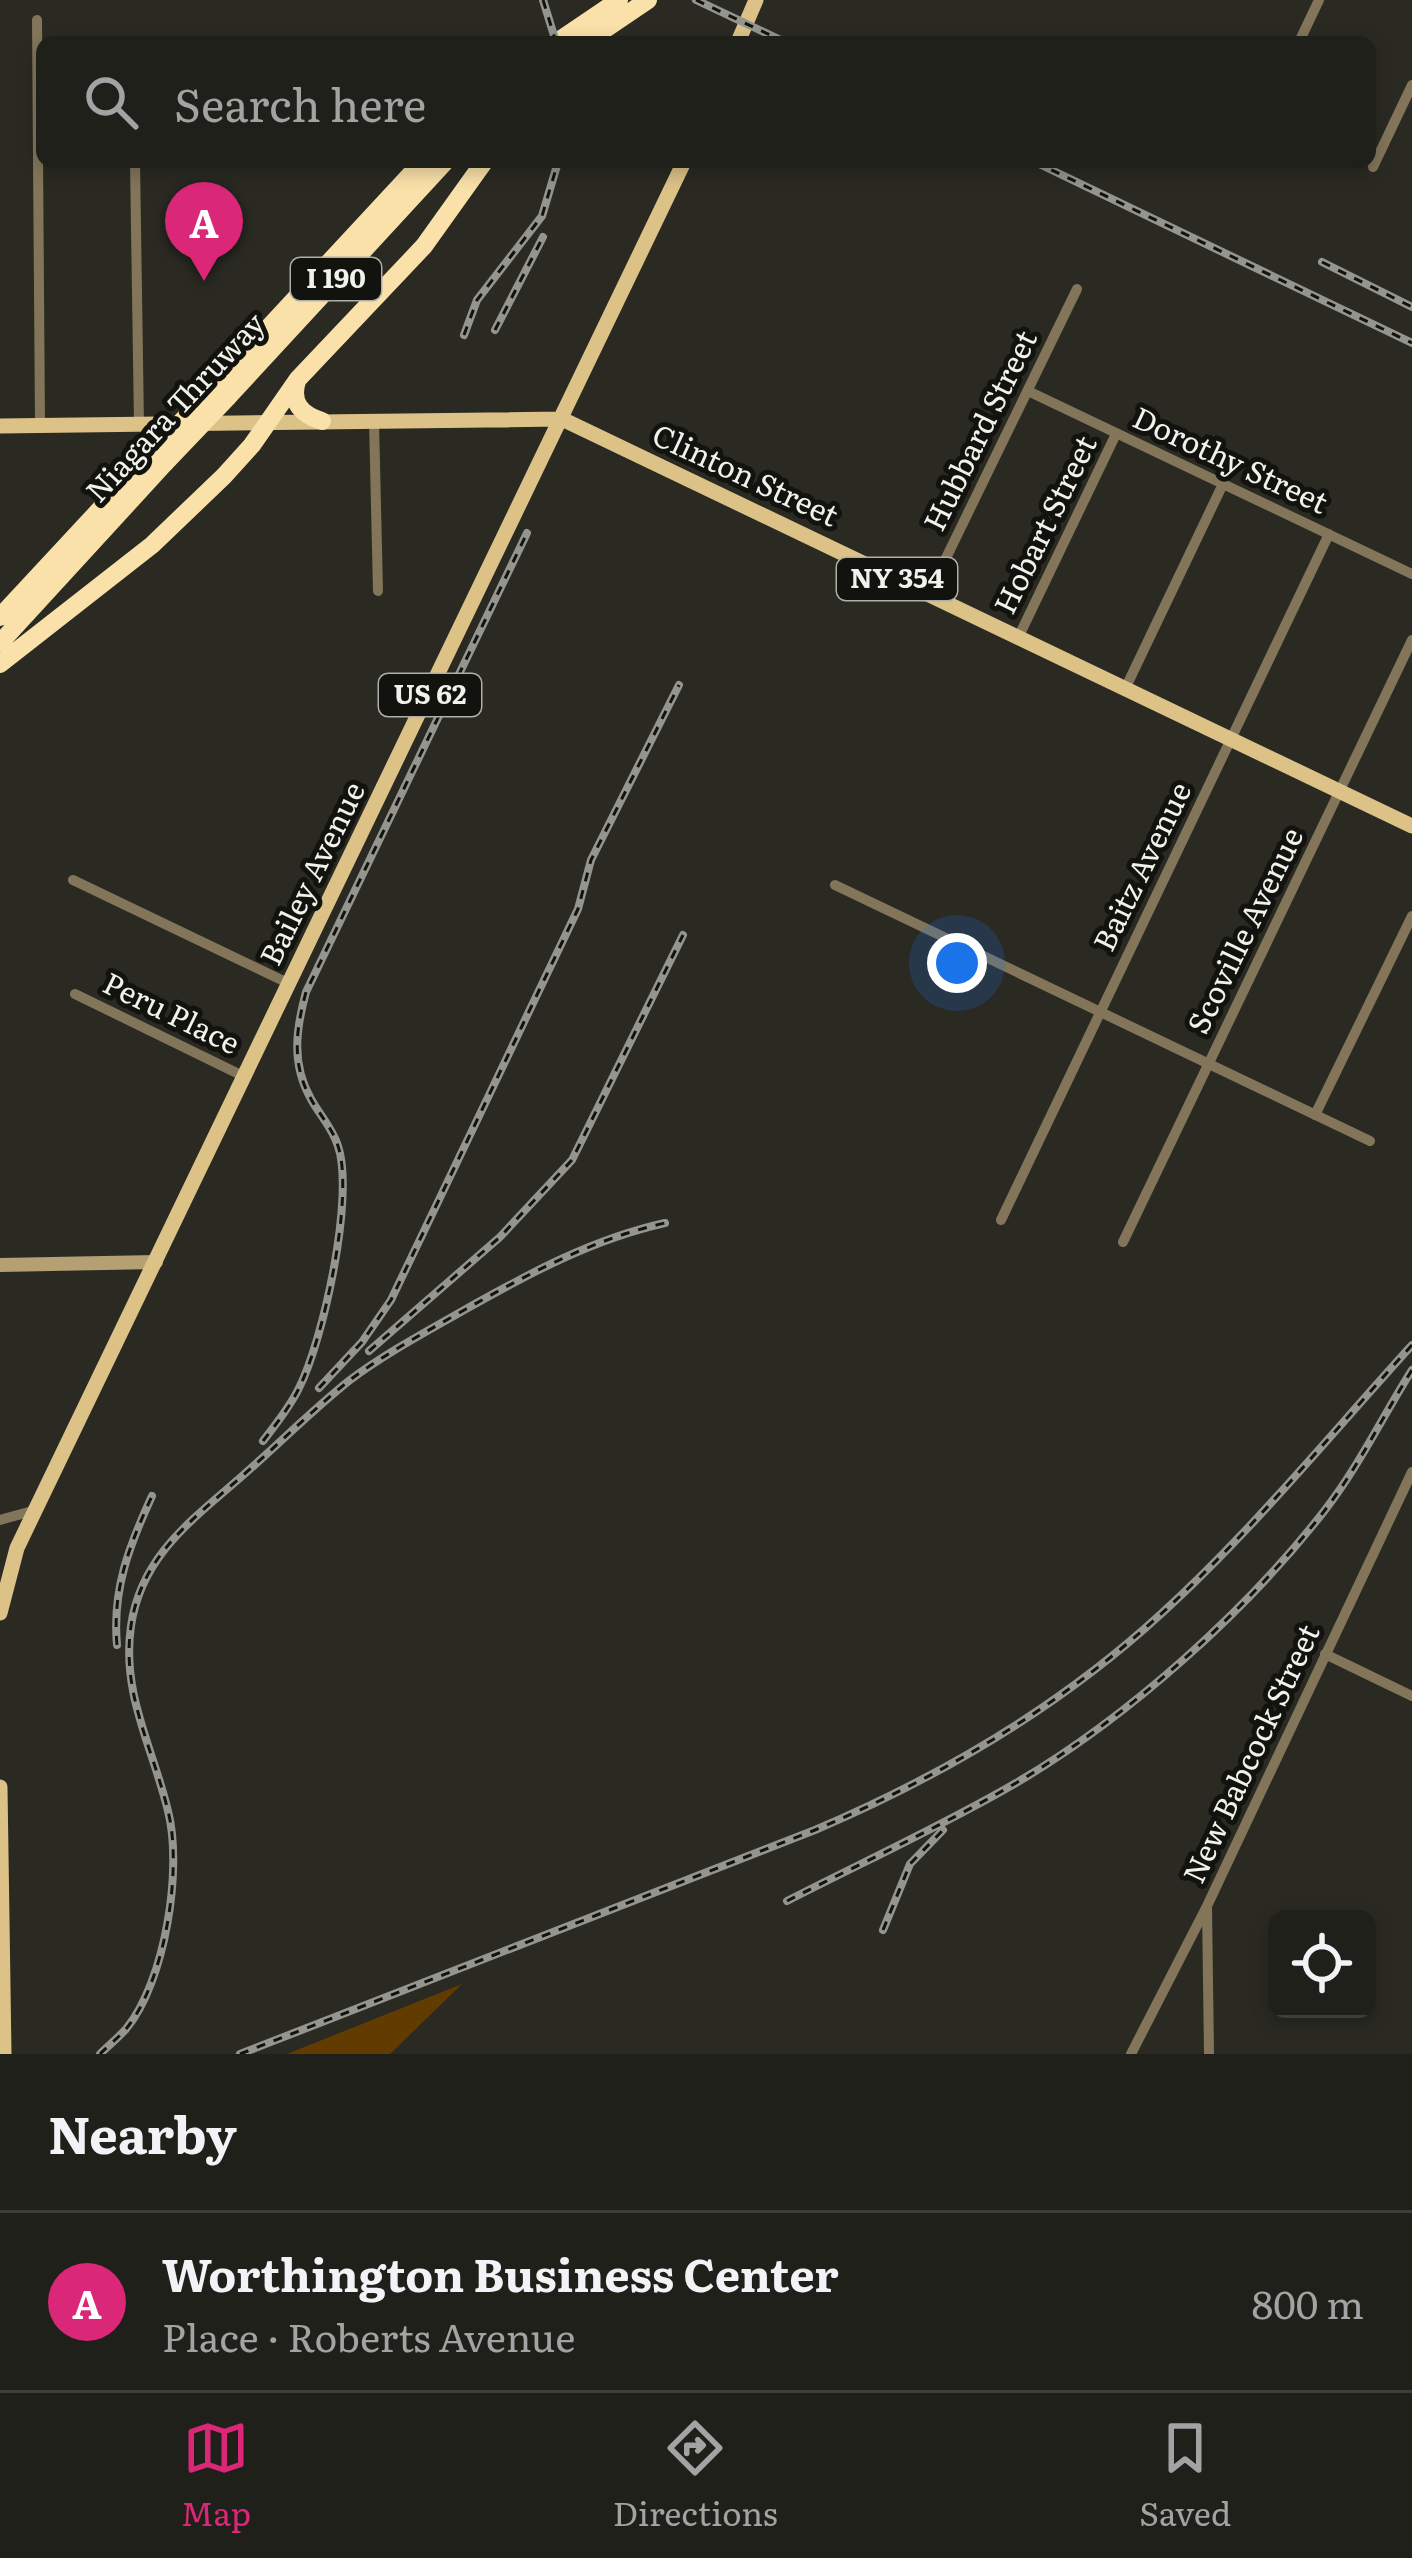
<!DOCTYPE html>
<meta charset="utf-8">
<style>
:root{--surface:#20201a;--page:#2d2d27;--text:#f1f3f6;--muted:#a2a3a2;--line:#3d3e39;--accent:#db2777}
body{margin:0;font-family:Literata,serif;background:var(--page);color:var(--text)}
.controls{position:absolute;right:36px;bottom:36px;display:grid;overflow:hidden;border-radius:18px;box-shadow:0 6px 18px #0003}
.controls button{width:108px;height:108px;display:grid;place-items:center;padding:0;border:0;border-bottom:3px solid var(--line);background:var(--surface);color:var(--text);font:60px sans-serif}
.you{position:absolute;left:957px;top:963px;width:42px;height:42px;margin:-30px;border:9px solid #fff;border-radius:50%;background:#1a73e8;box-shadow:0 0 0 18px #1a73e833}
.badge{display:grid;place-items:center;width:78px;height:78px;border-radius:50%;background:var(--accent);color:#fff;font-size:39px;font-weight:700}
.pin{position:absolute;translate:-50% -99px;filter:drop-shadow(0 3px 6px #0008)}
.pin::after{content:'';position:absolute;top:63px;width:42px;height:36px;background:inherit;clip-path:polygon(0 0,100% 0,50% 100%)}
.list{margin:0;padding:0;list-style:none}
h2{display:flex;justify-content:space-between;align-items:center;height:156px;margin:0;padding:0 48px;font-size:51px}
h2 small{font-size:39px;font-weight:400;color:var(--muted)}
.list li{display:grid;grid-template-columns:78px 1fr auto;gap:36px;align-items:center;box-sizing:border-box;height:180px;padding:0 48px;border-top:3px solid var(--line)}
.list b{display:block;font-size:45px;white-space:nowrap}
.list p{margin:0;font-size:39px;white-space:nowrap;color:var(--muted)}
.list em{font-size:39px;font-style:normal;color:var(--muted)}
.icon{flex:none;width:66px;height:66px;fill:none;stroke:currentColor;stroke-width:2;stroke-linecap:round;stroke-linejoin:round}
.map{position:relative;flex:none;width:1412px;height:2054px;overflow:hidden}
.search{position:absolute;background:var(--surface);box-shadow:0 6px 18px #0003;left:36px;right:36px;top:36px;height:132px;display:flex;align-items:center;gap:30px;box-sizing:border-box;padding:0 42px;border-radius:18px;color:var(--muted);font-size:45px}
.sheet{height:336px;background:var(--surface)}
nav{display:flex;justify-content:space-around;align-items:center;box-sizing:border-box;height:168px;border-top:3px solid var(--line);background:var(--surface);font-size:33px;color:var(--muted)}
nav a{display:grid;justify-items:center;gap:6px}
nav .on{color:var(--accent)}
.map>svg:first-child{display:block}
.green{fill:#623b01}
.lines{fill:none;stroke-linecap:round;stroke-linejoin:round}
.street{stroke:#82755a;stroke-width:10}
.secondary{stroke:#b4a073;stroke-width:14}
.primary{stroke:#dcc287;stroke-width:15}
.highway{stroke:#fae1a9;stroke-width:18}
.rail-casing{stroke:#95958f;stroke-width:8}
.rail{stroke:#12120f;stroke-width:3;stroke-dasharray:9;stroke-linecap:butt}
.highway-bridge{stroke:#fae1a9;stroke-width:18}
.labels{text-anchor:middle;stroke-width:10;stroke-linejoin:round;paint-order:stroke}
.shield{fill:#12120f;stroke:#afafaa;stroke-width:3}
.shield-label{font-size:27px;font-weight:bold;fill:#f2f2ed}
.street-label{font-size:30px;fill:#f2f2ed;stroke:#12120f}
</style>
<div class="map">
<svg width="1412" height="2054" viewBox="0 0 1412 2054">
<rect width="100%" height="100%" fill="#2a2a23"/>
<path class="green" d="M462 1984 390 2054H287Z"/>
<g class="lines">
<path class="street" d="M37 20 40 425
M1299 42 1319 0
M135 162 139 424
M1373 167 1412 85
M1028 391 1412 574
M374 421 378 591
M928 595 1077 289
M1018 638 1116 434
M1125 689 1223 484
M73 880 290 984
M835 885 1370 1141
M75 994 245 1077
M1315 1115 1412 916
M1001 1220 1329 534
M1123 1242 1412 640
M0 1520 36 1510
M1325 1654 1412 1696
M1207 1907 1209 2054
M1131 2054 1207 1906 1412 1472"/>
<path class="secondary" d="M0 1265 156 1262"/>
<path class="primary" d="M738 42 756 0
M0 426 562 419 1412 826
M0 1613 17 1548 684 162
M0 1787 4 2054"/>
<path class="highway" d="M557 42 619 0
M586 42 648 0
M297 381C290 403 302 415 322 421
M206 395 422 162
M228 397 445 162
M0 617 144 462
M0 643 165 463
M0 664 152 545 224 476 252 445 298 379 424 246 484 162"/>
<defs>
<path id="rail" d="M543 0 556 42
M696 0 785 42
M1035 162 1412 343
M1322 262 1412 307
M495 330 543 237
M464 335 477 300 542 216 558 162
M369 1351 500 1237 572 1160 683 935
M319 1388 362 1342 391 1300 578 909 591 860 679 685
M263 1441C276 1424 290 1407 299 1388 323 1341 355 1196 338 1146 333 1129 319 1114 311 1099 291 1064 296 1029 306 992L527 533
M117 1645C112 1590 129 1546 152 1496
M787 1901C863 1862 942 1826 1016 1783 1127 1718 1246 1612 1325 1510 1359 1466 1383 1416 1412 1370
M883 1930 910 1864 943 1830
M100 2054C108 2046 118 2038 126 2029 165 1982 183 1869 168 1811 153 1748 121 1693 131 1626 141 1556 192 1520 241 1477 278 1445 312 1410 350 1380 386 1353 426 1332 466 1309 530 1273 593 1239 665 1223
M240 2054 815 1830C942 1776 1060 1707 1162 1613 1252 1531 1330 1435 1412 1345"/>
</defs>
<use href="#rail" class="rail-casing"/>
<use href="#rail" class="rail"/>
<path class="highway-bridge" d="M144 462 206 395
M165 463 228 397"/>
</g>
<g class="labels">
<g class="shield">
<rect x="291" y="258" width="90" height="42" rx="9"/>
<rect x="837" y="558" width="120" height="42" rx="9"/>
<rect x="379" y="674" width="102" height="42" rx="9"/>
</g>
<g class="shield-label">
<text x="336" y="288">I 190</text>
<text x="897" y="588">NY 354</text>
<text x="430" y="704">US 62</text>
</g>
<g class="street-label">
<text transform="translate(176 408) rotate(-47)" y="10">Niagara Thruway</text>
<text transform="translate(981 431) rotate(-64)" y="10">Hubbard Street</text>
<text transform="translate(1230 461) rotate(25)" y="10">Dorothy Street</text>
<text transform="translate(745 476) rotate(25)" y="10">Clinton Street</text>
<text transform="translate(1046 525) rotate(-64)" y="10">Hobart Street</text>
<text transform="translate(1143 867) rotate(-64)" y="10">Baitz Avenue</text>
<text transform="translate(313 874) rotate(-64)" y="10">Bailey Avenue</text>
<text transform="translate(1246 931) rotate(-64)" y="10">Scoville Avenue</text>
<text transform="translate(171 1014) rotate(26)" y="10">Peru Place</text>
<text transform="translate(1252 1754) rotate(-65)" y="10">New Babcock Street</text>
</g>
</g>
</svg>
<div class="controls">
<button><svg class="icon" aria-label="locate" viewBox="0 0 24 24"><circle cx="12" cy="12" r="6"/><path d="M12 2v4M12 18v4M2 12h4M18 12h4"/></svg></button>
</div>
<div class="you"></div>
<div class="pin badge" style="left:204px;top:281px">A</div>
<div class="search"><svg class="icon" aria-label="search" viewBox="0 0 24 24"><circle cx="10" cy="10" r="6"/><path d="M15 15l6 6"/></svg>Search here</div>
</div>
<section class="sheet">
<h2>Nearby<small></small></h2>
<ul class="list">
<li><span class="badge">A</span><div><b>Worthington Business Center</b><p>Place · Roberts Avenue</p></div><em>800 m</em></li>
</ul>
</section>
<nav>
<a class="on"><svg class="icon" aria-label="map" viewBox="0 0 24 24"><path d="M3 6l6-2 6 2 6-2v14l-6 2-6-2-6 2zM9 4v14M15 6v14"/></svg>Map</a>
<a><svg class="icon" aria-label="directions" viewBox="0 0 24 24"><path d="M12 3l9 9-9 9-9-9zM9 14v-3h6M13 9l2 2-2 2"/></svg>Directions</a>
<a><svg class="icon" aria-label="saved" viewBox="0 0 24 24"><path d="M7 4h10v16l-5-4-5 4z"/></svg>Saved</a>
</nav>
